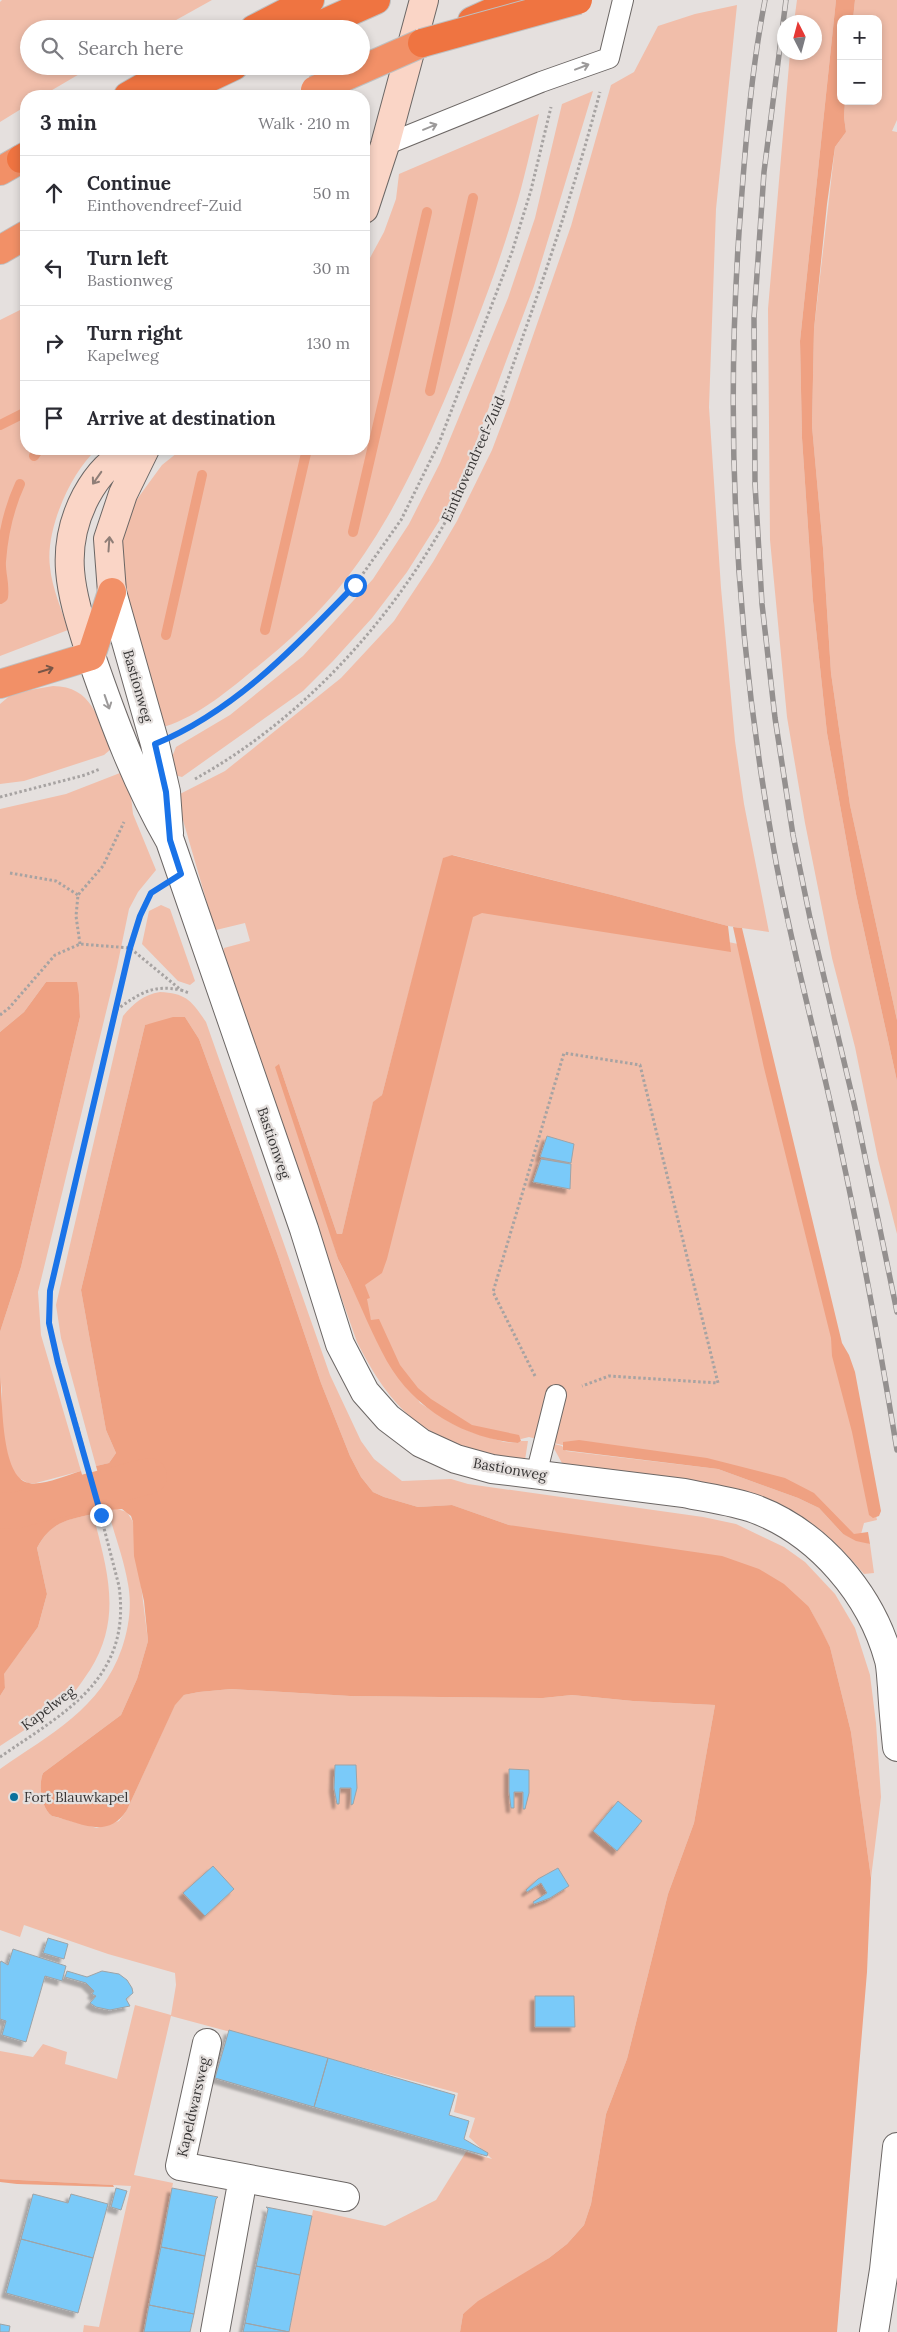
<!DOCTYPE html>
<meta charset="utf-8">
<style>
:root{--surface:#fff;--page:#f7f7f7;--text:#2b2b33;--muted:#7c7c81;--line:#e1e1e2}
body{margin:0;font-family:Lora,serif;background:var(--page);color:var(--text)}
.controls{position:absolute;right:15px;top:15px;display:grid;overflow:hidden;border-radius:10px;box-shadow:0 2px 8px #0003}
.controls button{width:45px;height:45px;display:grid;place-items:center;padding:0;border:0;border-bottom:1px solid var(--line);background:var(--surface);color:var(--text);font:25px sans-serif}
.compass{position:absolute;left:777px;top:15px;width:45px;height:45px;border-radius:50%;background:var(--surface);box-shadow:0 2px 8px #0003;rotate:354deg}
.stop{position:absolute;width:15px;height:15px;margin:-11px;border:4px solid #1a73e8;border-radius:50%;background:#fff}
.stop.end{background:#1a73e8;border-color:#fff;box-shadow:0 1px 5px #0008}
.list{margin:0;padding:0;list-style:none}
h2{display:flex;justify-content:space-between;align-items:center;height:65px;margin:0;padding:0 20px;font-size:21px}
h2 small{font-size:16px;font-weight:400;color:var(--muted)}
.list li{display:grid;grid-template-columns:32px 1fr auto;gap:15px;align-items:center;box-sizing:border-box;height:75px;padding:0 20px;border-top:1px solid var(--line)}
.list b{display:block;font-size:19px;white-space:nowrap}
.list p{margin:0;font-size:16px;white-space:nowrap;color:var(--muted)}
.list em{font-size:16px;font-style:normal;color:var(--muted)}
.icon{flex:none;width:28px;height:28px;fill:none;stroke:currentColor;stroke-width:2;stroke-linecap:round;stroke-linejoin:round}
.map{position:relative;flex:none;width:897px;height:2332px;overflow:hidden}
.search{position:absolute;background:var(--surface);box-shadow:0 2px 8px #0003;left:20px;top:20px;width:350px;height:55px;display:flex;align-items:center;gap:12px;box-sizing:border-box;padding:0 18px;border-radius:28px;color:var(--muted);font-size:19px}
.panel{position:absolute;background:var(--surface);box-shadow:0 2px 8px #0003;left:20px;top:90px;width:350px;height:365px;border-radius:20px}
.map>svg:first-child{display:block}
.green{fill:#f1beaa}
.water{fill:#efa182}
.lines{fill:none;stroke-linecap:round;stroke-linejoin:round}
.stream{stroke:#efa182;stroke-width:10}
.canal{stroke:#efa182;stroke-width:36}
.building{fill:#7acaf9;stroke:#9ea3a6;filter:url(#shadow)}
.service-casing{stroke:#6c6765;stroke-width:22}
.minor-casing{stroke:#6c6765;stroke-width:30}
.secondary-casing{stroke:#6c6765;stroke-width:30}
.trunk-casing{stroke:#bfbfbf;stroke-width:30}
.motorway-casing{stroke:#bfbfbf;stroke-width:30}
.path{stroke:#a7a3a2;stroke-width:3;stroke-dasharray:2.5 2.5;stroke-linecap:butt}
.service{stroke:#fff;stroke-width:20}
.minor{stroke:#fff;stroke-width:28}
.secondary{stroke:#fad5c6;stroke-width:28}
.trunk{stroke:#f29067;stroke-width:28}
.motorway{stroke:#ef7441;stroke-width:28}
.rail-casing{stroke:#94908f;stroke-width:5.5}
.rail{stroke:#e5e0de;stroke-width:4;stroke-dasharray:11;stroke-linecap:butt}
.trunk-bridge-casing{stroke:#bfbfbf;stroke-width:30;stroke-linecap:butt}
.motorway-bridge-casing{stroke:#bfbfbf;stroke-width:30;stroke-linecap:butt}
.trunk-bridge{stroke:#f29067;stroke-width:28}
.motorway-bridge{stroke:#ef7441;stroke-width:28}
.oneway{stroke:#9c9a9a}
.oneway2{stroke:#8f7e77}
.oneway3{stroke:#795647}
.route{stroke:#1a73e8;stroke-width:6}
.poi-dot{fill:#0a719d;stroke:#e5e0de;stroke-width:2}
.labels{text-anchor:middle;stroke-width:4.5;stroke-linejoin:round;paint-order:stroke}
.street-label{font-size:14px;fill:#383636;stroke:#e5e0de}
.poi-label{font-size:14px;fill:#383636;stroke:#e5e0de;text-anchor:start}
</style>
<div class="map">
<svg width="897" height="2332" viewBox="0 0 897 2332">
<defs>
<filter id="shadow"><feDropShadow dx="-4.5" dy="4.5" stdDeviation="1" flood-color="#0004"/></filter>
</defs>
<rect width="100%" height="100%" fill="#e5e0de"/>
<path class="green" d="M2 0H212L160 29H29V66H93L42 96H26V106L0 122V2Z
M797 0H836L800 341 802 438 813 601 827 733 856 894 897 1081V1234L878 1159 855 1047 832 958 805 823 787 717 770 540 768 309 790 53 814 52V22H794Z
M855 0H897V120L892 131 897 132V1020L850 805 831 673 823 548 812 426 814 329 835 147 846 132 844 117 845 101H878V19H853Z
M737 5 716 209 709 407 721 588 735 741 744 804 769 932 728 926 612 895 453 855 444 858 382 1095 373 1103 342 1234H337L279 1064 338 1259 366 1315 420 1403 451 1423 471 1432 504 1442 518 1443 521 1441H528L525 1460C437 1446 398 1424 357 1342L222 959 224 948 250 941 245 923 216 930 214 927 176 796 225 771 341 678 394 621 433 562 457 521 492 450 509 405 571 226 611 85 634 72 658 26 695 14Z
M593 91 534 286 466 469 448 507 407 572 372 618 333 661 303 691 182 777 174 775 170 762 176 747 230 715 303 656 373 579 409 524 440 463 508 298 535 218 562 104Z
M539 114C531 147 524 181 514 213 495 277 470 340 444 401 417 463 388 525 346 579 319 614 286 644 252 671 227 692 191 721 159 728L122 570 123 539 132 506 162 465 182 449H364V269L384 232 396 199 399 174Z
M26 307V449H97C70 473 45 531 50 567 52 588 62 610 68 630L0 656V320Z
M53 686C92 686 98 719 111 749L104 755 24 781 0 784V704L13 693Z
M120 773 131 797 133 814 156 870 138 892 129 909 117 967 38 1292 41 1335 81 1471 36 1483H28L17 1477 10 1465 1 1427 2 1391 0 1374V1332L21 1267 80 1017 79 995 46 982 24 1012 0 1032V809L66 794Z
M464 887 738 944 856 1420 877 1520 864 1523 860 1538 844 1532 817 1503 718 1466 562 1445 529 1437 521 1439 471 1428 429 1406 383 1351 358 1286Z
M161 905 170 909 195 981 190 985 178 981 142 944 149 911Z
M160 992C186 993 192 1001 206 1022L330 1375 361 1441 374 1459 402 1481 451 1479 468 1484 703 1517 736 1524 784 1547 805 1562 835 1594 855 1628 870 1675 876 1723 881 1797 871 1878 851 1732 830 1647 809 1607 509 1525 452 1505 418 1507 384 1497 373 1492 361 1477 350 1456 321 1383 277 1253 199 1039 185 1017 145 1025 81 1290 106 1430 116 1453 109 1463 96 1466 61 1338 56 1305 123 1016C134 1003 143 995 160 992Z
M551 1443 562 1446 566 1451 718 1469 798 1498 819 1508 843 1534 870 1544 874 1573 864 1574C841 1547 816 1522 783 1506 748 1489 708 1484 669 1478 634 1474 599 1469 563 1465Z
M114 1508 127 1512 133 1522 148 1641 137 1679 121 1715 43 1773C38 1785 41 1808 52 1816L97 1828 119 1821 127 1810 175 1704 184 1695 199 1692 231 1689 350 1696 543 1698 572 1695 633 1701 715 1705 694 1823 668 1894 627 2059 606 2114 591 2204 584 2225 567 2244 549 2258 463 2314 460 2332H289L313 2210 385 2226 436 2200 466 2152 492 2159 469 2137 475 2118 454 2112 458 2093 171 2016 134 2175 173 2183 144 2332H83L84 2325 99 2327 131 2186 0 2179V2051L33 2057 43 2044 67 2052 65 2064 117 2079 135 2005 171 2015 176 1985 175 1973 108 1954 24 1925 20 1937 0 1930V1769C50 1734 101 1709 122 1648 129 1627 132 1605 128 1584 124 1559 114 1534 108 1510Z
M93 1514C107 1570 123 1617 90 1670 83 1680 76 1692 66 1700 47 1717 22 1731 0 1746V1696L5 1688 3 1675 38 1627 47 1594 37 1548C51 1522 65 1520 93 1514Z"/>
<path class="water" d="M836 0H855L853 19H841V101H845L844 117 846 132 835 147 827 204 814 329 812 426 823 548 831 673 850 805 897 1020V1081L856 894 827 733 813 601 802 438 800 341Z
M452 855 612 895 728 926 731 952 482 913 473 917 387 1259 382 1273 365 1285 370 1298 367 1299 371 1320 379 1319 400 1365 418 1388 431 1399 472 1425 519 1435 521 1441 518 1443C460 1438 408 1405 382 1352 366 1321 354 1289 338 1259L275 1067 279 1064 337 1234H342L373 1102 382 1095 443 858Z
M733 927 742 928 842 1343 849 1355 855 1372 881 1511 879 1516 873 1518 869 1515 852 1432 832 1356 831 1338 764 1068Z
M46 982H77L79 995 80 1017 21 1267 0 1332V1032L24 1012Z
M173 1017H185L199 1039 277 1253 321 1383 350 1456 361 1477 373 1492 384 1497 418 1507 452 1505 509 1525 722 1556 759 1569 784 1584 809 1607 821 1629 830 1647 851 1732 871 1878 867 1972 837 2332H460L463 2314 478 2301 549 2258 567 2244 584 2225 591 2204 606 2114 627 2059 668 1894 694 1823 715 1705 633 1701 572 1695 543 1698 350 1696 231 1689 199 1692 184 1695 175 1705 127 1810C107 1840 82 1823 52 1816 41 1808 38 1785 43 1773L121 1715 137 1679 148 1641 144 1601 134 1556 133 1522 131 1516 122 1509 108 1510 96 1466 109 1463 116 1453 106 1430 81 1290 145 1025Z
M0 1374C3 1398 0 1478 29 1483 43 1486 67 1475 81 1471L93 1514C66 1520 51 1522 37 1548L47 1594 38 1627 4 1674 5 1688 0 1696Z
M579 1440 707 1458 785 1478 814 1493 854 1534 868 1532 870 1544 856 1541 843 1534 819 1508 798 1498 718 1469 563 1450V1442Z
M0 2179 113 2185 114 2187 17 2184 0 2182Z"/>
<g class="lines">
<path class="stream" d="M430 391 473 198
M0 425 26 412
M34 456 39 449
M353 532 427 212
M0 599 3 597C5 584 0 573 1 561 3 535 9 508 20 484
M265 630 307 449
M166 635 202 475"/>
<path class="canal" d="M0 1510 14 1511 149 1476"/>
</g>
<path class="building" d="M547 1136 574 1144 571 1163 540 1157Z
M541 1159 571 1164 570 1189 533 1182Z
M335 1765H356L357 1788 353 1804 351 1805V1788H340L339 1804H337L334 1788Z
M509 1769 529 1770V1793L525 1809H523V1792H514V1808H511L509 1792Z
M618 1801 642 1821 617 1851 593 1831Z
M213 1866 234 1889 205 1916 183 1893Z
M558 1868 569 1886 550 1898 534 1904 533 1902 547 1893 541 1883 527 1892 526 1890 538 1879Z
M48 1938 68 1944 64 1959 43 1953Z
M13 1949 66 1966 62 1981 45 1976 26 2042 2 2035 6 2021 0 2019V1963L1 1961 8 1965Z
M67 1971 87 1977 102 1971 119 1974 127 1980 132 1988 133 1993 126 1999 130 2006 110 2010 96 2007 90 2003 96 1996 92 1994 94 1991 86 1983 65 1977Z
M535 1996H574L575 2027H535Z
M229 2030 328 2058 314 2107 215 2078Z
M328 2058 455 2095 449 2115 469 2121 464 2139 488 2153 487 2156 314 2107Z
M116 2188 127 2191 121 2210 111 2207Z
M172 2188 218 2197 216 2199 205 2256 161 2247Z
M33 2194 68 2203 71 2194 108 2204 93 2258 21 2239Z
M266 2207 312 2216 300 2275 256 2266 268 2209Z
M21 2239 93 2258 78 2313 6 2293Z
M161 2247 205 2256 194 2314 149 2305Z
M256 2266 300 2275 289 2332 245 2323Z
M149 2305 194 2314 190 2332H144Z
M245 2323 289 2332H243Z
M0 2324 10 2326 9 2332H0Z"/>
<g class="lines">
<defs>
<path id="service" d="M385 145 541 82 609 58 623 0
M536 1475 556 1395"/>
<path id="minor" d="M112 592 155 744 166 792 169 833
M91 656C113 720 136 782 170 841L304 1229 340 1344 365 1392 388 1418 421 1443 456 1459 492 1469 684 1493C707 1498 733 1501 755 1509 819 1533 871 1594 889 1660 891 1668 891 1678 892 1687 893 1707 895 1727 897 1747
M207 2043 180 2166 345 2197
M215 2332 243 2178
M874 2332 884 2270 897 2147"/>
<path id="secondary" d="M364 209 385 145 424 0
M112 592 108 539 123 494 145 449
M91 656C73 598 56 553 86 496 98 474 111 460 134 449"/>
<path id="trunk" d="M0 171 21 159
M0 250 26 235
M0 684 91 656 112 592"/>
<path id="motorway" d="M472 21 518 0
M254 29 310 0
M311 29 376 0
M128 96 180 66
M171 96 234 66
M21 159 26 156"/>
</defs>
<use href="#service" class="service-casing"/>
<use href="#minor" class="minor-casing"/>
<use href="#secondary" class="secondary-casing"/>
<use href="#trunk" class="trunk-casing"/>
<use href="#motorway" class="motorway-casing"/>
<path class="path" d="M183 730 216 712 292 650 355 585 401 520 439 443 512 252 531 190 551 107
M195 779C301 720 388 625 447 519 479 463 502 397 523 336 552 255 578 175 600 92
M0 797 85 775 100 769
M10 873 56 881 78 895
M80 944 76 916 78 895 103 866 124 822
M116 1010C139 994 152 984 181 990
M0 1015 9 1008 55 955 80 944 130 948 181 990 189 993
M535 1376 493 1292 564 1053 640 1065 718 1383 609 1376 582 1386
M0 1757C65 1712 132 1679 119 1586L78 1428 58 1363 49 1323 50 1291 130 948C135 933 142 898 155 890"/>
<use href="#service" class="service"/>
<use href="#minor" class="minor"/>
<use href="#secondary" class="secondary"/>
<use href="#trunk" class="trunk"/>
<use href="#motorway" class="motorway"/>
<defs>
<path id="rail" d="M765 0C752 67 746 137 741 205 724 421 735 637 774 851 788 931 809 1009 827 1088 855 1208 877 1329 897 1450
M786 0 764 172 754 318 755 484 762 604 775 718 793 835 810 918 855 1108 897 1312"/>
</defs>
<use href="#rail" class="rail-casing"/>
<use href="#rail" class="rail"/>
<defs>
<path id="trunk-bridge" d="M315 90 422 43"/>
<path id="motorway-bridge" d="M422 43 578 0"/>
</defs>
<use href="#trunk-bridge" class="trunk-bridge-casing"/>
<use href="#motorway-bridge" class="motorway-bridge-casing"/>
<use href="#trunk-bridge" class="trunk-bridge"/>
<use href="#motorway-bridge" class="motorway-bridge"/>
</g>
<defs><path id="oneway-shaft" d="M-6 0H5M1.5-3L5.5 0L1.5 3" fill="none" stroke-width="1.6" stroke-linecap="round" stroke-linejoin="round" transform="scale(1.25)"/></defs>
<g class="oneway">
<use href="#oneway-shaft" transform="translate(582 67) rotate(-21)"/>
<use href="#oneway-shaft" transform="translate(430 127) rotate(-22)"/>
<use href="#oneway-shaft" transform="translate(107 702) rotate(71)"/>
</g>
<g class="oneway2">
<use href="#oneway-shaft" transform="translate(97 478) rotate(125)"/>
<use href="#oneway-shaft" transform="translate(109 544) rotate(-86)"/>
</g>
<use class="oneway3" href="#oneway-shaft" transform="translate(46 670) rotate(-17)"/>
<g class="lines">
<path class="route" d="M101 1515 58 1363 49 1323 50 1291 130 948 140 916 151 893 181 874 170 840 166 792 155 744C235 711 296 646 355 585"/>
</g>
<circle class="poi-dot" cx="14" cy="1797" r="5"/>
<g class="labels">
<g class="street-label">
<text transform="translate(473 459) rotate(-66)" y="5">Einthovendreef-Zuid</text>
<text transform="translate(138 686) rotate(74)" y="5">Bastionweg</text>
<text transform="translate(274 1143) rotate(71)" y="5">Bastionweg</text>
<text transform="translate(510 1469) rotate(10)" y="5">Bastionweg</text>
<text transform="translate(48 1708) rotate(-37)" y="5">Kapelweg</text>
<text transform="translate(193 2107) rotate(-77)" y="5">Kapeldwarsweg</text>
</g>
<g class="poi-label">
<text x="24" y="1802">Fort Blauwkapel</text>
</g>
</g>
</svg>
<div class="controls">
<button>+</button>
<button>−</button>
</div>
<svg class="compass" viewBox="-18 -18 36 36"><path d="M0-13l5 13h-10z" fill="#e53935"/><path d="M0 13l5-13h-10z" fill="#7c7c81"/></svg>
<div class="stop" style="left:355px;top:585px"></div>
<div class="stop end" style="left:101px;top:1515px"></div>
<div class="search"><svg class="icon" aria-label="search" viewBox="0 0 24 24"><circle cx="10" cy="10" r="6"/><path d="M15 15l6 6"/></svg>Search here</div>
<section class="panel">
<h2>3 min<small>Walk · 210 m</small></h2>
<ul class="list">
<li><svg class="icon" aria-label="ahead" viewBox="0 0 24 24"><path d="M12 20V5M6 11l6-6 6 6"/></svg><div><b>Continue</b><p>Einthovendreef-Zuid</p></div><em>50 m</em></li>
<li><svg class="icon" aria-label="left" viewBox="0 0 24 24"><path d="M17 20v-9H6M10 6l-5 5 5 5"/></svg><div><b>Turn left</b><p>Bastionweg</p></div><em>30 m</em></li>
<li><svg class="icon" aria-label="right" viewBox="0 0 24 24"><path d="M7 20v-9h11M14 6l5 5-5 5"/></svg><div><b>Turn right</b><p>Kapelweg</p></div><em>130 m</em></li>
<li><svg class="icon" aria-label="arrive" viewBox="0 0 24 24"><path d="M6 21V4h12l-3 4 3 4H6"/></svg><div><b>Arrive at destination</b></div></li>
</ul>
</section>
</div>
